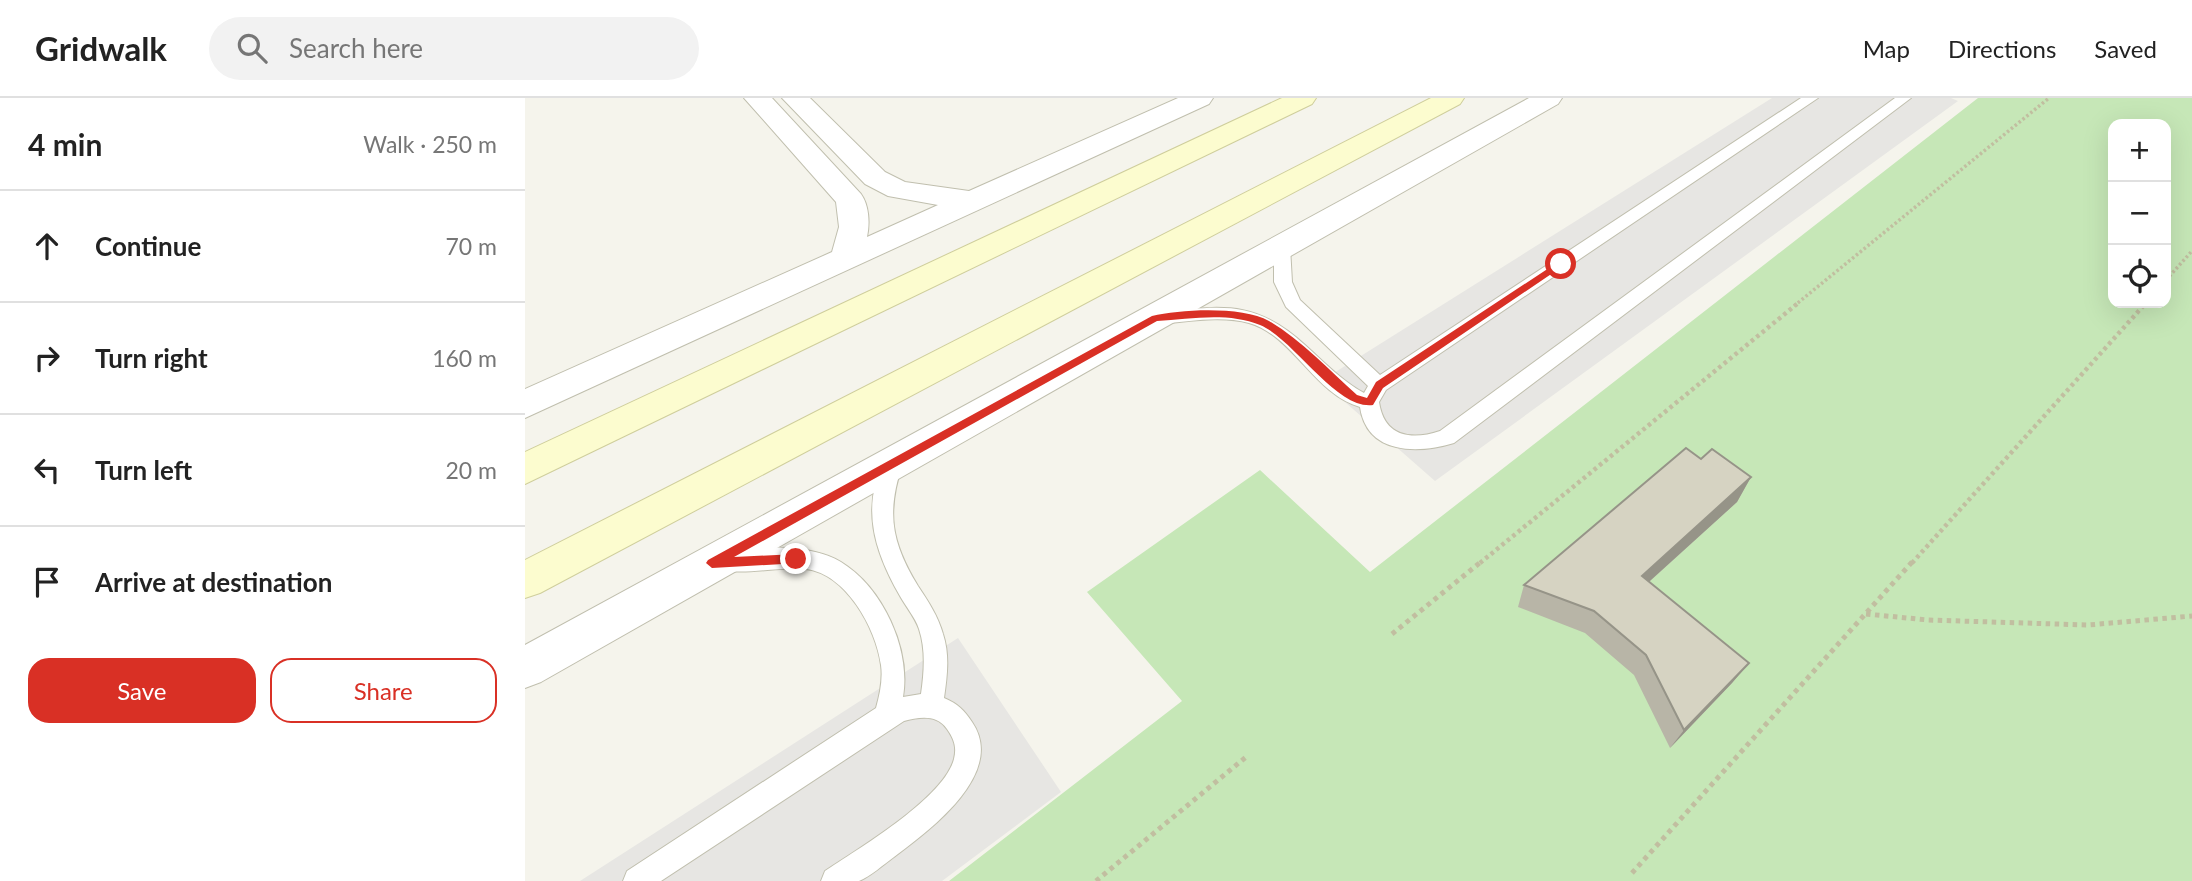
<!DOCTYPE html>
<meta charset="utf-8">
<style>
:root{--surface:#fff;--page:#f2f2f2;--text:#222;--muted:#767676;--line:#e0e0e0;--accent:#d93025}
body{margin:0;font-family:Lato,sans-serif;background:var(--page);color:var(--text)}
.controls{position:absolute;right:21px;top:21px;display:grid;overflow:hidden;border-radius:14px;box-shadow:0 7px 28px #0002}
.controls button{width:63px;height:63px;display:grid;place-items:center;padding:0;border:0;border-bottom:2px solid var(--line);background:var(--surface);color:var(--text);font:35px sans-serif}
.stop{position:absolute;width:21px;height:21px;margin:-16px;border:5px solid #d93025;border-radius:50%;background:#fff}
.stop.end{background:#d93025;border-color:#fff;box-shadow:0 2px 7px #0008}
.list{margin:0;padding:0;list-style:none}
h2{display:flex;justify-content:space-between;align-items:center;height:91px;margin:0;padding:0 28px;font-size:30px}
h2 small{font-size:23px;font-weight:400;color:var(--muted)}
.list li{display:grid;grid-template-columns:46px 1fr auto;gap:21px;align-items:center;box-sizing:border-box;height:112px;padding:0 28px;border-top:2px solid var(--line)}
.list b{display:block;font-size:26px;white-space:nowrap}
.list em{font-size:23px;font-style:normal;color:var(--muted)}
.actions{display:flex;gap:14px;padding:21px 28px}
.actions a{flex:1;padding:16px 0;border:2px solid var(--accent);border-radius:21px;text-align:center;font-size:24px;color:var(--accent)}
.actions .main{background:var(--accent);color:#fff}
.icon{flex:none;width:38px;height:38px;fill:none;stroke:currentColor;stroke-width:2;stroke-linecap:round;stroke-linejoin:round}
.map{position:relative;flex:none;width:1667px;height:783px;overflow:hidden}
header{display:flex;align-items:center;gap:42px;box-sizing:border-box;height:98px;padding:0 35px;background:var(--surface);border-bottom:2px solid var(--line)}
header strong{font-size:33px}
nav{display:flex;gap:38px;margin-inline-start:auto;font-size:24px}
.search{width:490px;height:63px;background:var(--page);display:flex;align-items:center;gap:18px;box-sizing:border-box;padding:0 24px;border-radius:38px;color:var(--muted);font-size:26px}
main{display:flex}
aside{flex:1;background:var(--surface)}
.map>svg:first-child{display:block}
.green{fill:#c6e7b7;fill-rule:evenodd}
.parking{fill:#e7e6e3}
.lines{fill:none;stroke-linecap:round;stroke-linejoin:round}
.lane-casing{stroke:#c0bfae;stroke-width:2}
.street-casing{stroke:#c0bfae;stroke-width:2}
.secondary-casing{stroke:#cfce9c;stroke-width:2}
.path-far2{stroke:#c1bea0;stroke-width:3.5;stroke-dasharray:2.5 2.5;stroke-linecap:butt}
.path-far1{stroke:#c1bea0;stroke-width:4.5;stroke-dasharray:3.5 3.5;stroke-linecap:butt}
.path{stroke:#c1bea0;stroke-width:5;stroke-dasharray:4.5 4.5;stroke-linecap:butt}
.lane{fill:#fff;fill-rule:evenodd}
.street{fill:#fff;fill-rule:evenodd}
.secondary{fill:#fcfccf;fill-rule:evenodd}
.wall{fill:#b8b5a7}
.shaded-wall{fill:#969488}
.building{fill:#d6d3c2;stroke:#969488;stroke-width:2}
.route{fill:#d93025}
</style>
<header>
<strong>Gridwalk</strong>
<div class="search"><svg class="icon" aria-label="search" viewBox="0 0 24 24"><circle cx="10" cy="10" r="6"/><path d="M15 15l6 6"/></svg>Search here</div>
<nav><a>Map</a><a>Directions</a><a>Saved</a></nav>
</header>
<main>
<aside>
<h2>4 min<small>Walk · 250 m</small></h2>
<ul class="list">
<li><svg class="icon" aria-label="ahead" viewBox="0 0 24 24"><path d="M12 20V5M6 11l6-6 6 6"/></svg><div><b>Continue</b></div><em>70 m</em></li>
<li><svg class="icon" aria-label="right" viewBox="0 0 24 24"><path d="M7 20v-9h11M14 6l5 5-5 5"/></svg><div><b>Turn right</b></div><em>160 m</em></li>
<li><svg class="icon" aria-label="left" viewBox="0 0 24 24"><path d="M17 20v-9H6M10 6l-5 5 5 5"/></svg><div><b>Turn left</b></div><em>20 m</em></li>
<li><svg class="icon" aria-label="arrive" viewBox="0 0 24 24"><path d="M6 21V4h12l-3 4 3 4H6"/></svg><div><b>Arrive at destination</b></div></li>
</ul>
<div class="actions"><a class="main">Save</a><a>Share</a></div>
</aside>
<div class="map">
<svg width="1667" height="783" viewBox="0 0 1667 783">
<rect width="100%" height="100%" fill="#f5f4ec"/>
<path class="green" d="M1453 0H1667V783H424L657 603 562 494 735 372 845 474ZM1588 26H1641V205H1588Z"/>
<path class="parking" d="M1247 0H1426L1433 3 910 383 796 283Z
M433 540 536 694 417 783H55Z"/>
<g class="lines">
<defs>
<path id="lane" d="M1276 0H1293L861 292 854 304C859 338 885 343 915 333L1370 0H1386L929 345C893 356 842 357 835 309 789 296 769 238 724 225 695 217 662 224 632 226L626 224 623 220 626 216 632 214C696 209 729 200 780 247 799 264 817 283 839 295L843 288 761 209 749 184V149L751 145H763L765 149 767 184 775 202 855 277Z
M368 357 375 359 378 365C361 414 366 444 393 488 403 503 413 518 418 536 425 557 422 579 419 600 433 606 439 612 447 624 482 675 405 732 369 759 359 766 345 779 334 783 324 783 307 783 296 783L300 773C333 751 419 700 429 661 432 649 429 641 422 631 412 616 394 619 379 623L136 783H98L102 773 351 610C355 596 358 581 356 567 351 530 321 476 281 471 256 468 215 478 195 471L192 464 195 457C226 446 288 446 316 464 358 490 386 551 378 599L396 596C399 575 401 552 394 531 390 519 381 509 375 498 349 453 335 408 361 359Z"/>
<path id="street" d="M219 0H247L336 96C344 107 345 125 342 139L413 107 363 98 340 86 257 0H285L360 74 380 84 444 93 653 0H688L684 6 0 320V291L307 154 314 129 311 104Z
M1004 0H1037L1033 6 16 584 0 590V547Z"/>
<path id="secondary" d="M757 0H791L787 6 0 386V354Z
M906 0H939L935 6 15 495 0 500V462Z"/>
</defs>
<use href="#lane" class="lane-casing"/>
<use href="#street" class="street-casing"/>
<use href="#secondary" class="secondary-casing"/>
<path class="path-far2" d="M1641 182 1667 153
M1269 208 1524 0
M1619 208 1621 205"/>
<path class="path-far1" d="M955 465 1272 206
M1387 465 1620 206"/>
<path class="path" d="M1341 516 1403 522 1563 527 1667 518
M867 536 957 463
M1107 775 1388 463
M571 783 721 659"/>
<use href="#lane" class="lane"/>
<use href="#street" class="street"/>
<use href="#secondary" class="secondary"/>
</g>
<path class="wall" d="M1176 361 1226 379 1212 404 1124 484 1224 565 1207 585 1145 650 1109 577 1060 535 993 509 999 487Z"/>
<path class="shaded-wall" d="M1226 379 1212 404 1106 500 1117 478Z
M1224 565 1207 585 1145 650 1159 632Z"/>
<path class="building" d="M1161 350 1176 361 1187 351 1226 379 1117 478 1224 565 1159 632 1121 557 1069 513 999 487Z"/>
<path class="route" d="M1033 164 1041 166 858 290 848 307C811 312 769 241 735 227 703 214 665 221 632 223L209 459 271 456 277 461 275 465 187 470 181 465 183 462 627 218C656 211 718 208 744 223 776 242 804 272 832 297L842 300 851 284Z"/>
</svg>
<div class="controls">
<button>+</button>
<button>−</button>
<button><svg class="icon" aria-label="locate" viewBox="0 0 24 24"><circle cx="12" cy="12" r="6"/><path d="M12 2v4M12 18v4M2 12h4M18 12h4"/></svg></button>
</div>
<div class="stop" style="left:1036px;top:166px"></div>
<div class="stop end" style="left:271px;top:461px"></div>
</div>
</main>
